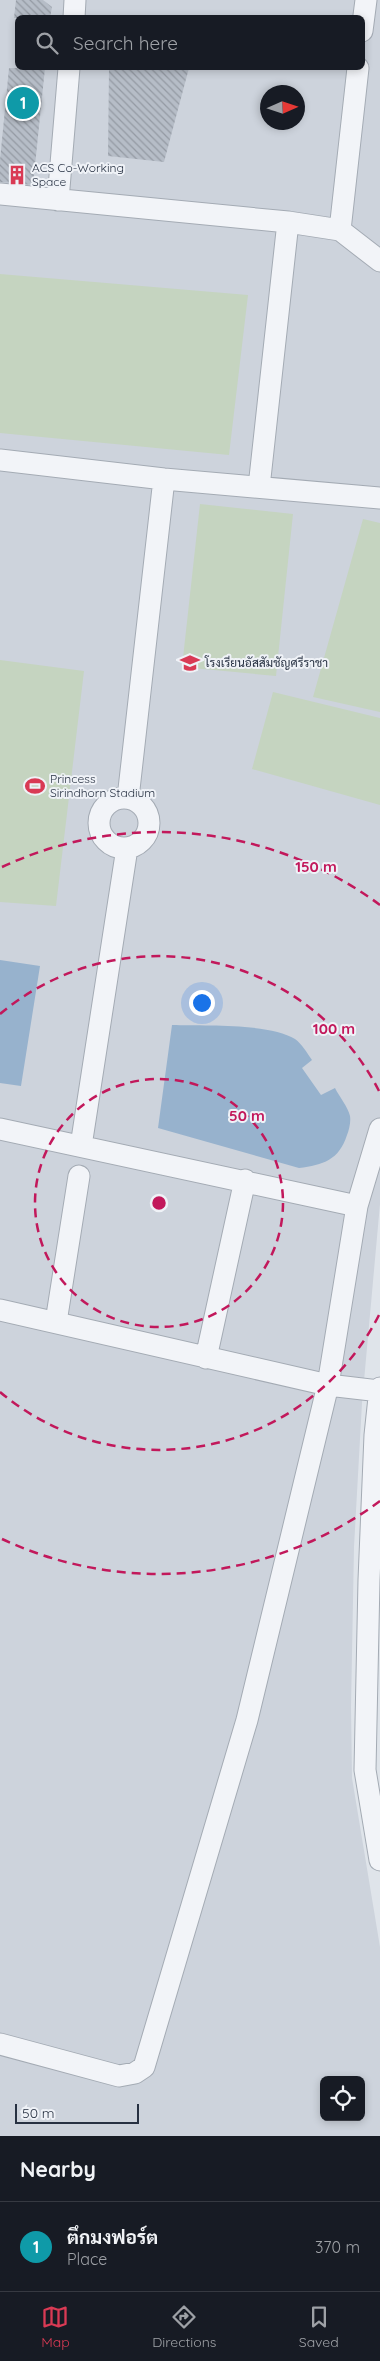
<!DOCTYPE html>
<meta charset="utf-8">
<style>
:root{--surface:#171b24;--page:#20242c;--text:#f1f3f6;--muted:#9ea1a6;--line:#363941;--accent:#d93a54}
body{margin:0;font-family:Quicksand,Sarabun,sans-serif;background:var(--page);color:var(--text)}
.controls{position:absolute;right:15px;bottom:15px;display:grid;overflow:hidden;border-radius:8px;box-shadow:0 2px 8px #0003}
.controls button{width:45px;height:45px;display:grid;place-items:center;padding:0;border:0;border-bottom:1px solid var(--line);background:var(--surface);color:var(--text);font:25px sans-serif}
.compass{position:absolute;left:260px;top:85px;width:45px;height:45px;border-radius:50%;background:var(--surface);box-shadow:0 2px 8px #0003;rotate:87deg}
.scale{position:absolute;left:15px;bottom:12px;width:124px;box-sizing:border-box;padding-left:5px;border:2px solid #273142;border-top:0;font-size:14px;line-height:18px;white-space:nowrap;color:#273142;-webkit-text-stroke:4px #eff2f7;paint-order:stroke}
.you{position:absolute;left:201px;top:1002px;width:18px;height:18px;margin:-12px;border:4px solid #fff;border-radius:50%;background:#1a73e8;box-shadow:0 0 0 8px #1a73e833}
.badge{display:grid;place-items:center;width:32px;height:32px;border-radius:50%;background:var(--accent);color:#fff;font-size:16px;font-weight:700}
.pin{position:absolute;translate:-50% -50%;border:2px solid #fff;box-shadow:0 1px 5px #0006}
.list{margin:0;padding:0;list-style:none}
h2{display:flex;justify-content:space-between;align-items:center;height:65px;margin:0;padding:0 20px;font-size:21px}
h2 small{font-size:16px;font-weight:400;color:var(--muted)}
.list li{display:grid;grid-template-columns:32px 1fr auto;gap:15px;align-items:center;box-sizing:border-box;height:90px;padding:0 20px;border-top:1px solid var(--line)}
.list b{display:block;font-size:19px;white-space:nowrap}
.list p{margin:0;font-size:16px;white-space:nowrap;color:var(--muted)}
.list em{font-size:16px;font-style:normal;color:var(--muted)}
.icon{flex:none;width:28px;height:28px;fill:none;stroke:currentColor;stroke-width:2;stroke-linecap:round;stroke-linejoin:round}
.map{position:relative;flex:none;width:380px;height:2136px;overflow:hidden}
.search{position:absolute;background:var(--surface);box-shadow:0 2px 8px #0003;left:15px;right:15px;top:15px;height:55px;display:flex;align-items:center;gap:12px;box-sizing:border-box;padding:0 18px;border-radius:8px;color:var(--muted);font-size:19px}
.sheet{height:155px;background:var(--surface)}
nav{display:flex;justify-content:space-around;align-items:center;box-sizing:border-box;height:70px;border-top:1px solid var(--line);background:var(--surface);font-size:14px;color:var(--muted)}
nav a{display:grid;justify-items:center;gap:2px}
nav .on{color:var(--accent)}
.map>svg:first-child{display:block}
.built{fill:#cdd3dc;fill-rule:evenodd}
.grass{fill:#c5d4c0}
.water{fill:#97b2cd}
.building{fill:url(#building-back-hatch)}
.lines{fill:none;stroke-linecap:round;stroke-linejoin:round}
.minor-casing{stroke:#a4abb4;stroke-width:23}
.minor{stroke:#f2f4f8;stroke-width:21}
.ring{fill:none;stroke:#c2185b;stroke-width:2.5;stroke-dasharray:9 6}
.labels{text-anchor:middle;stroke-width:4;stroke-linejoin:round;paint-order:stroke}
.poi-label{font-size:12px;fill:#273142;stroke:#eff2f7;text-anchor:start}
.centre{fill:#c2185b;stroke:#eff2f7;stroke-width:2.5}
.ring-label{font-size:15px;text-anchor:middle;font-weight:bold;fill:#c2185b;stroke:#eff2f7;stroke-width:4;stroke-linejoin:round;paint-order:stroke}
</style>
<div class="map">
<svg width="380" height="2136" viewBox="0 0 380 2136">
<defs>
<pattern id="building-back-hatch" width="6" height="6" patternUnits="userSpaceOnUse" patternTransform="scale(1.25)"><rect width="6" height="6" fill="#b6bdc7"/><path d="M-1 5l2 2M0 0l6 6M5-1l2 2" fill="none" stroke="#949aa3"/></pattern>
</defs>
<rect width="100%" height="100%" fill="#dfe4ea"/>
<path class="built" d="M0 0H380V1204L362 1403 354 1547 351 1707 352 1778 380 1947V2136H0ZM18 18H362V68H18ZM268 92H298V122H268ZM324 2080H361V2117H324Z"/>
<path class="grass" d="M0 274 248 295 229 455 0 433Z
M200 504 293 514 276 676 182 667Z
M363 519 380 523V712L313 697Z
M0 660 84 671 56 906 0 902Z
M273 692 380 718V805L252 769Z"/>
<path class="water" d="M0 960 40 966 21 1086 0 1083Z
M172 1025C203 1026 270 1023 295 1039 302 1044 307 1053 312 1060L302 1068 321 1095 335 1088C339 1096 348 1107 350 1116 351 1122 349 1130 347 1135 339 1160 323 1165 299 1168L158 1128Z"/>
<path class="building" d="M16 0H43L52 7 50 18H14Z
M9 68H45L33 185 0 182V160Z
M109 68H189L164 162 108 156Z"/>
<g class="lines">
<defs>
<path id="minor" d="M74 18 75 0
M362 31 366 0
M0 194 288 222 340 230 358 68
M58 200 69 68
M340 230 380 261
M0 460 164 479 380 498
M259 487 288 222
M99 823a25 25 0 1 1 50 0a25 25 0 1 1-50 0Z
M128 798 164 479
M0 1129 357 1206
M81 1146 127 848
M0 1310 328 1385 380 1391
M56 1322 79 1176
M206 1358 245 1180
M380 1388 375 1435 369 1580 365 1770 380 1860
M0 2044 119 2076 135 2073 144 2067 247 1720 328 1385 357 1206 380 1129"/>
</defs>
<use href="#minor" class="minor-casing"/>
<use href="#minor" class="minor"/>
</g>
<g class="ring">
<circle cx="159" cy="1203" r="124"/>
<path d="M379 1315A247 247 0 0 1 0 1392M0 1014A247 247 0 0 1 379 1091"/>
<path d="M380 1501A371 371 0 0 1 2 1539M2 867A371 371 0 0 1 380 905"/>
</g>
<defs>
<symbol id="building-bare" viewBox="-9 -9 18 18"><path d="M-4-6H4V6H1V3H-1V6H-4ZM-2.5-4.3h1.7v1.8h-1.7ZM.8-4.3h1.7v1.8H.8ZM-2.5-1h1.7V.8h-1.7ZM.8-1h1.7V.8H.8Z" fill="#d93a54" stroke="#eff2f7" stroke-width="2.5" paint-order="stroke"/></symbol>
<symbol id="school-bare" viewBox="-9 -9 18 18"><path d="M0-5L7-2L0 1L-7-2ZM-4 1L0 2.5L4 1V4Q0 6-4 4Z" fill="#d93a54" stroke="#eff2f7" stroke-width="2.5" paint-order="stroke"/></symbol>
<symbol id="stadium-bare" viewBox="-9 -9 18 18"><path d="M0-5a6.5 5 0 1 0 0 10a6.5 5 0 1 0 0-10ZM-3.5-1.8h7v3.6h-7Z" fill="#d93a54" stroke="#eff2f7" stroke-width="2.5" paint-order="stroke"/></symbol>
</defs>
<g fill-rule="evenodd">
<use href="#building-bare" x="3" y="161" width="28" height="28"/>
<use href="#school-bare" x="176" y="649" width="28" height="28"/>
<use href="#stadium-bare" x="21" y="772" width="28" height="28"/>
</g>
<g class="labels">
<g class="poi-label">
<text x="32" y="172">ACS Co-Working<tspan x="32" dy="14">Space</tspan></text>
<text x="205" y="667">โรงเรียนอัสสัมชัญศรีราชา</text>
<text x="50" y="783">Princess<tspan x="50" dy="14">Sirindhorn Stadium</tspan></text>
</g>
</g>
<circle cx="159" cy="1203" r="8" class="centre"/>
<g class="ring-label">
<text x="316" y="872">150 m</text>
<text x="334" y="1034">100 m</text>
<text x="247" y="1121">50 m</text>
</g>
</svg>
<div class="controls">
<button><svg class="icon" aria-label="locate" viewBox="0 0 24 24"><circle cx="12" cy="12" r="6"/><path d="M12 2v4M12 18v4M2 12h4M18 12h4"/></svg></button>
</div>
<svg class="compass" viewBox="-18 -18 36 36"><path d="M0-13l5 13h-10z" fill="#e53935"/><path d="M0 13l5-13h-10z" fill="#9ea1a6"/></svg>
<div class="scale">50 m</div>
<div class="you"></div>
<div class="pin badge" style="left:23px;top:103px;background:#0f9aa8">1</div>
<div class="search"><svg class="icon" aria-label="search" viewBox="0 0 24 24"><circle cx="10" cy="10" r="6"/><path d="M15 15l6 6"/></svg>Search here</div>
</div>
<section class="sheet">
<h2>Nearby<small></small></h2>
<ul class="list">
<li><span class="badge" style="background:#0f9aa8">1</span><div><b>ตึกมงฟอร์ต</b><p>Place</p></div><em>370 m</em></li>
</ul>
</section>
<nav>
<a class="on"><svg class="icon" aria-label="map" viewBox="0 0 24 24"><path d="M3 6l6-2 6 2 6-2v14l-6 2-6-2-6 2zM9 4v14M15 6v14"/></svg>Map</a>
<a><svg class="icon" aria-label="directions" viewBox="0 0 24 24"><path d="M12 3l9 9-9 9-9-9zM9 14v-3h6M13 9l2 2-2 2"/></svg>Directions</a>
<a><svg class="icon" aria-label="saved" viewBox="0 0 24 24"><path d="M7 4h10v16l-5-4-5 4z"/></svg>Saved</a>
</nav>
